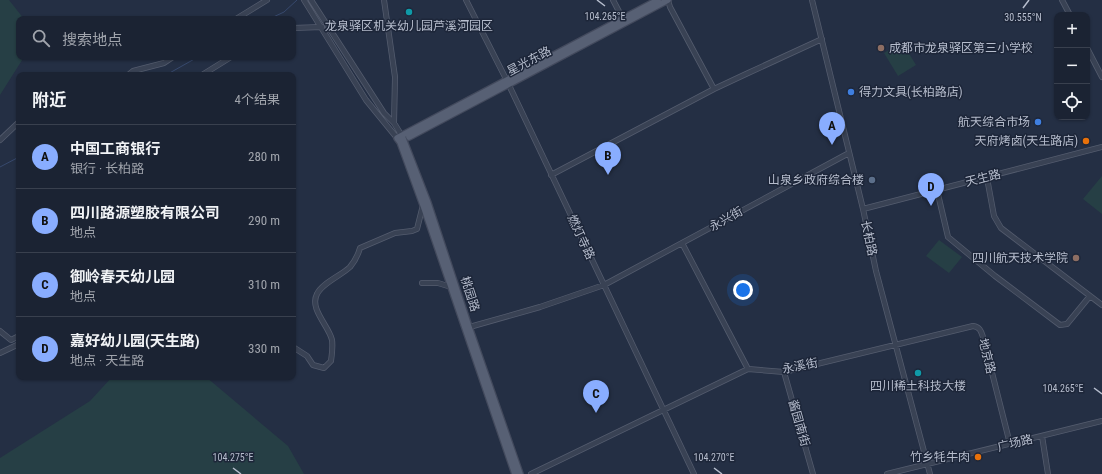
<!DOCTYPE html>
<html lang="zh">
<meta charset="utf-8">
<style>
:root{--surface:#1b2333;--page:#242b3b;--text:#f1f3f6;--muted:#a0a4ac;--line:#39404e;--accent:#89adff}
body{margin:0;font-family:"Roboto Condensed","Noto Sans SC",sans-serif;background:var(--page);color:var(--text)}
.controls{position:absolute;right:12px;top:12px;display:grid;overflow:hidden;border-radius:8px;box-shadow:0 1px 3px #0004}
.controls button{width:36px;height:36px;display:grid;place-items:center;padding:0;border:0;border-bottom:1px solid var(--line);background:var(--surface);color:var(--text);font:20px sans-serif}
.you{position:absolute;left:743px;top:290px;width:14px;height:14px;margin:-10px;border:3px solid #fff;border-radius:50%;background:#1a73e8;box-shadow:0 0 0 6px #1a73e833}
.badge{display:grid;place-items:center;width:26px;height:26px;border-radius:50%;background:var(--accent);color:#111;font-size:13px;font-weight:700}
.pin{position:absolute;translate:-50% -33px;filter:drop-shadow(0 1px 2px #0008)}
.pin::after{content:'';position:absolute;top:21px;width:14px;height:12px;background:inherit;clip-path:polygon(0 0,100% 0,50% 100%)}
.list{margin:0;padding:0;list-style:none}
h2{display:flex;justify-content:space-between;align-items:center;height:52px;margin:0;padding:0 16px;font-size:17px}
h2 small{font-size:13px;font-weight:400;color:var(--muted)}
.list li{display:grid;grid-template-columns:26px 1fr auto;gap:12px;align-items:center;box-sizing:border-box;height:64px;padding:0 16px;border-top:1px solid var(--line)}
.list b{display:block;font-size:15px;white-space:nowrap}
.list p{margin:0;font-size:13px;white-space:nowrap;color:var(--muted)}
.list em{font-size:13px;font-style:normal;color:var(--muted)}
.icon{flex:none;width:22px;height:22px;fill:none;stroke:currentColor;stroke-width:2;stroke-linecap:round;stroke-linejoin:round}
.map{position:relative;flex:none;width:1102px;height:474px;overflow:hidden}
.search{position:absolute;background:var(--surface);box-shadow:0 1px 3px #0004;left:16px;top:16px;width:280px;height:44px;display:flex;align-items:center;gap:10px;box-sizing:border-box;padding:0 14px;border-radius:8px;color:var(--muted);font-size:15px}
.panel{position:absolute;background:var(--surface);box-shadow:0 1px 3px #0004;left:16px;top:72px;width:280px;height:308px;border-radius:8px}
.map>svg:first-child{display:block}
.green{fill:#263f45}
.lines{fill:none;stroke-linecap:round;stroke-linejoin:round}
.stream{stroke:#37496d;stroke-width:1}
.minor-casing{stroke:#545c6e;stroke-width:6}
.major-casing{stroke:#434a5d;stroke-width:8}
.minor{stroke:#394254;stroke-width:4.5}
.major{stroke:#576074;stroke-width:5.5}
.ticks{fill:none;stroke:#b6bdcd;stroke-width:1.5}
.culture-dot{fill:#0f9aa8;stroke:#1d2639;stroke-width:1.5}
.education-dot{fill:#8d6e63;stroke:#1d2639;stroke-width:1.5}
.shop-dot{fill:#3f7fe0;stroke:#1d2639;stroke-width:1.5}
.food-dot{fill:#e8710a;stroke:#1d2639;stroke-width:1.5}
.service-dot{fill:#5c6f8a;stroke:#1d2639;stroke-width:1.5}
.labels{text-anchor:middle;stroke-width:3;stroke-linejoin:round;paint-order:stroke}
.poi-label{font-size:12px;fill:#b6bdcd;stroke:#1d2639;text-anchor:end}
.street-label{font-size:12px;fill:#b6bdcd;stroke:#1d2639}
.ticks-label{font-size:10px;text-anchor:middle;fill:#b6bdcd;stroke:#1d2639;stroke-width:3;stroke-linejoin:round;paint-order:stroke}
</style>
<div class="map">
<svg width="1102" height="474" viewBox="0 0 1102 474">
<rect width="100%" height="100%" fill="#242f44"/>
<path class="green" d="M0 0H9L24 19H19V57H24L0 95Z
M902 42 916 65 898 76 884 53Z
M1102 176V214L1083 199Z
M939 240 962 257 949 273 926 256Z
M112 377H206L288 446 304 474H0V458L90 401Z"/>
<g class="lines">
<path class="stream" d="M269 19 284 12 297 0
M166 75 198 57
M0 167 19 157"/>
<defs>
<path id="minor" d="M304 0 366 100 397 138
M311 0 384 113 394 123 402 136
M384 0 395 77 394 123
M466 0 507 81 694 474
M613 0 624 21
M668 0 670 7 714 89
M812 0 863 209 876 271 930 474
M1062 0 1070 15
M236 19 267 0
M293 28 322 27
M1087 48 1102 77
M128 75 133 71 164 63 173 57
M202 75 231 57
M0 140 19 122
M551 175 714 89 746 74 822 39
M987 178 994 216 1001 228 1102 305
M937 190 948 237 995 276 1060 325 1067 324 1090 296
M863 209 1102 147
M682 243 748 369
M422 283H438L451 287
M466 328 540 307 604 285 849 153
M0 331 11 340 19 336
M293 347 307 356 313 365 324 368 331 361C332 354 333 347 332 340 329 326 309 309 317 294 322 283 342 275 350 267 355 261 358 255 360 248L395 233 412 231 417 229 423 205
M0 353 19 344
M784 372 813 474
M1042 436 1048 474
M531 474 748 369 784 372 973 326C980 327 981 331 983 337L1010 444
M887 474 1102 421"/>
<path id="major" d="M402 136 428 203 469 327 520 474
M409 137 668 0
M515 474 423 205 400 142 397 138 658 0"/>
</defs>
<use href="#minor" class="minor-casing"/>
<use href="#major" class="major-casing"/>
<use href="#minor" class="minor"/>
<use href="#major" class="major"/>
</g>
<path class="ticks" d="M597 0 605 6M1023 8 1029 0M1094 388 1102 394M233 468 241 474M714 468 722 474"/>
<g class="culture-dot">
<circle cx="409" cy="12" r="4"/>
<circle cx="918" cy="373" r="4"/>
</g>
<g class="education-dot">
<circle cx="881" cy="48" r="4"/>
<circle cx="1076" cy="258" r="4"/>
</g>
<g class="shop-dot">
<circle cx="851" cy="92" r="4"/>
<circle cx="1038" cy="122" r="4"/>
</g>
<g class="food-dot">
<circle cx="1086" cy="141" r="4"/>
<circle cx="978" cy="457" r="4"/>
</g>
<circle class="service-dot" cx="872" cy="180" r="4"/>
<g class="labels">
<g class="poi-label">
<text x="409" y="30" text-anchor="middle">龙泉驿区机关幼儿园芦溪河园区</text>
<text x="889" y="52" text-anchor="start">成都市龙泉驿区第三小学校</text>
<text x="859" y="96" text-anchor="start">得力文具(长柏路店)</text>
<text x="1030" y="126">航天综合市场</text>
<text x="1078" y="145">天府烤卤(天生路店)</text>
<text x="864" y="184">山泉乡政府综合楼</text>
<text x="1068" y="262">四川航天技术学院</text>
<text x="918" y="390" text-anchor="middle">四川稀土科技大楼</text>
<text x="970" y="461">竹乡牦牛肉</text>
</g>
<g class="street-label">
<text transform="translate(529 61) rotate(-28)" y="4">星光东路</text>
<text transform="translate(983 178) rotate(-14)" y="4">天生路</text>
<text transform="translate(726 219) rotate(-29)" y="4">永兴街</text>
<text transform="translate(581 237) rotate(65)" y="4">燃灯寺路</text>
<text transform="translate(869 238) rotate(78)" y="4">长柏路</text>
<text transform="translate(470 294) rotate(72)" y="4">桃园路</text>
<text transform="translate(987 356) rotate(76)" y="4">地京路</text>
<text transform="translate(800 366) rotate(-11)" y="4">永溪街</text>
<text transform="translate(799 423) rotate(74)" y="4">酱园南街</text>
<text transform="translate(1015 443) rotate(-14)" y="4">广场路</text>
</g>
</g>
<g class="ticks-label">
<text x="605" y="20">104.265°E</text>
<text x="1023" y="21">30.555°N</text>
<text x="1063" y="392">104.265°E</text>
<text x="233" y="461">104.275°E</text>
<text x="714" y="461">104.270°E</text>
</g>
</svg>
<div class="controls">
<button>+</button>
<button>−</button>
<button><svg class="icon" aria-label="locate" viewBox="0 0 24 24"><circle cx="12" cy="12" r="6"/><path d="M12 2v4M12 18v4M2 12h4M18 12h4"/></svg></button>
</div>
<div class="you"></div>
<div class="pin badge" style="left:832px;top:145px">A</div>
<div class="pin badge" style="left:608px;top:175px">B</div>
<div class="pin badge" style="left:596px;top:413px">C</div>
<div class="pin badge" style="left:931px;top:206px">D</div>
<div class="search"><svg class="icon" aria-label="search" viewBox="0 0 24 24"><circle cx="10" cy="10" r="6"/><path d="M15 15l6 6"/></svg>搜索地点</div>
<section class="panel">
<h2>附近<small>4个结果</small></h2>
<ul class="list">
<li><span class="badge">A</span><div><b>中国工商银行</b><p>银行 · 长柏路</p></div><em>280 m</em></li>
<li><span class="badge">B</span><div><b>四川路源塑胶有限公司</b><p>地点</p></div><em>290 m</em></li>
<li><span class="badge">C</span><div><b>御岭春天幼儿园</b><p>地点</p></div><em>310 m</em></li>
<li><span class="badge">D</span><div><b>嘉好幼儿园(天生路)</b><p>地点 · 天生路</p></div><em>330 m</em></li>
</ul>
</section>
</div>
